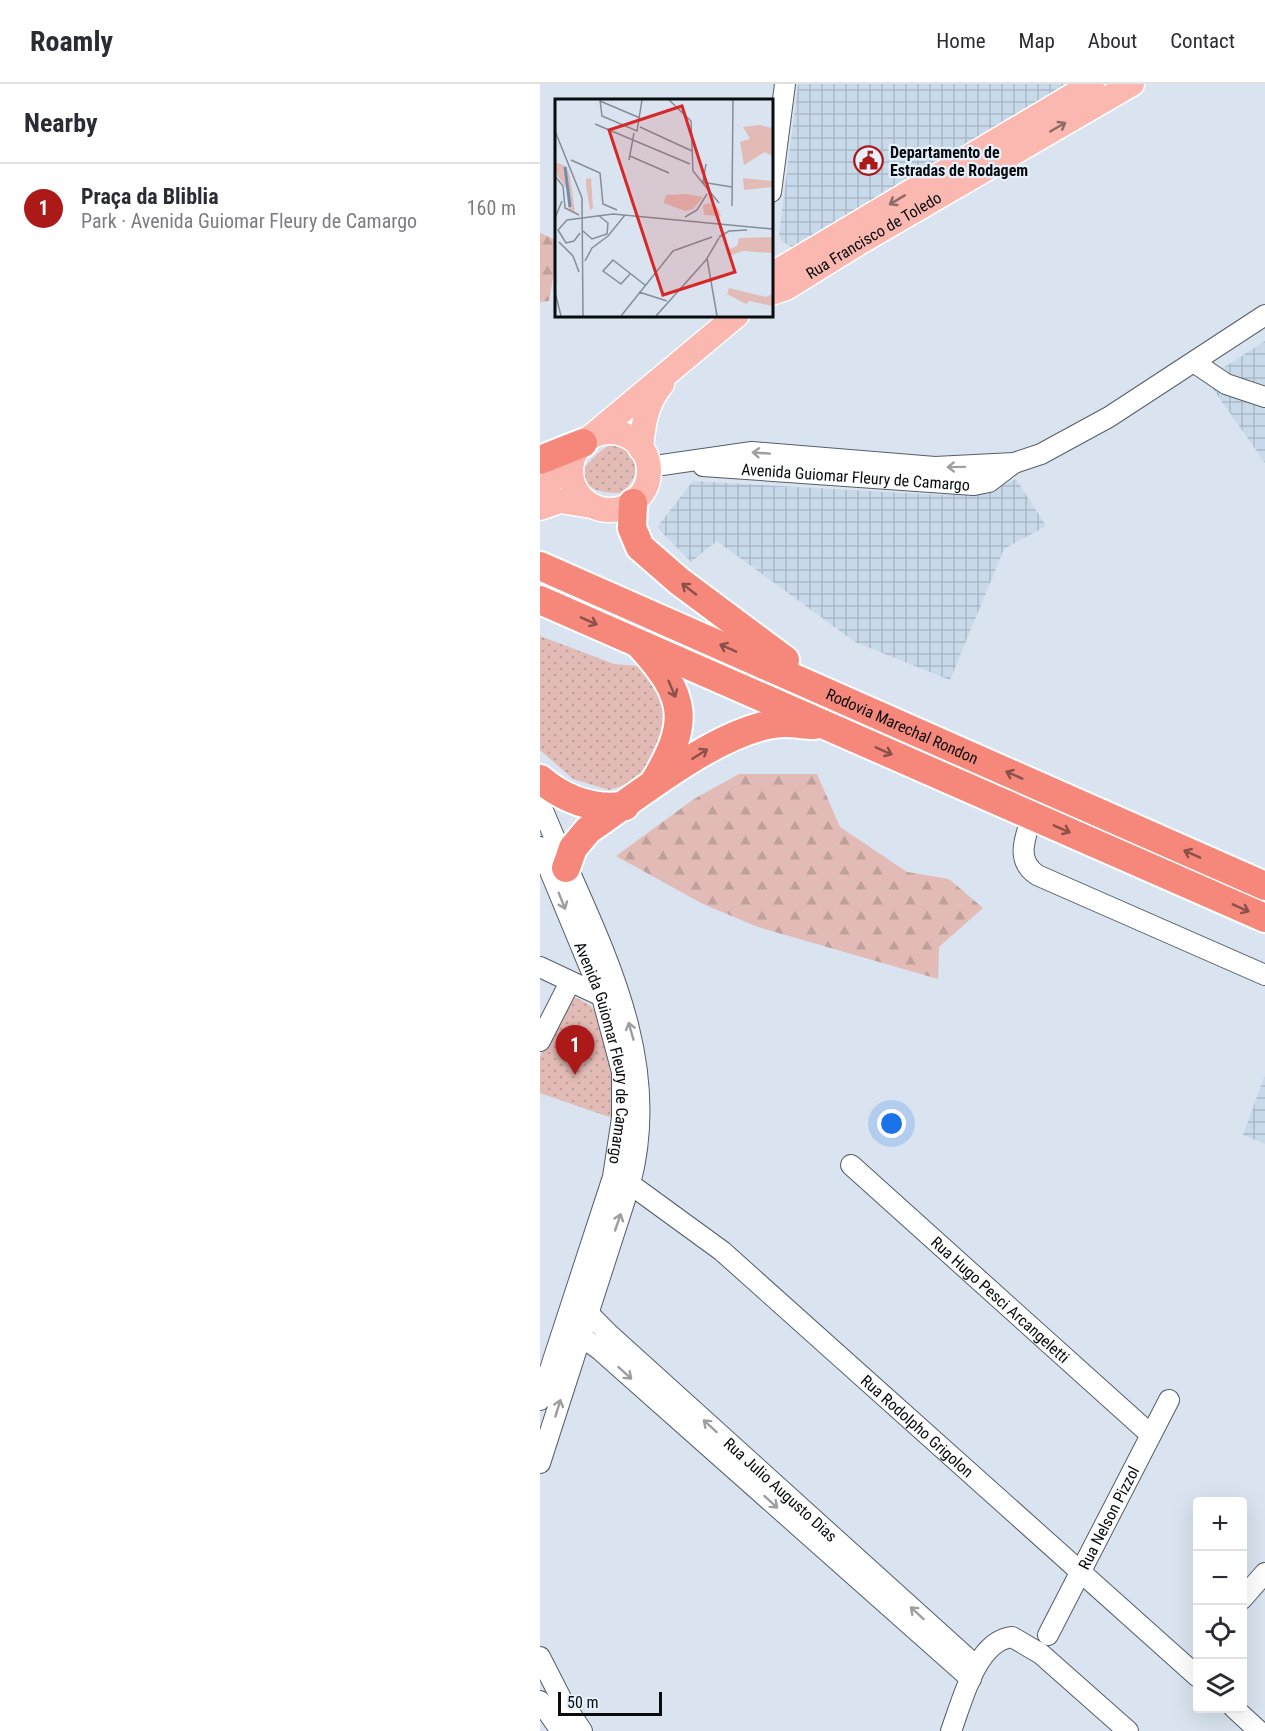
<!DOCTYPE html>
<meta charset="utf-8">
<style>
:root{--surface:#fff;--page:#f2f2f3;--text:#2b2b33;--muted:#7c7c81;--line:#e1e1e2;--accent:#ab1918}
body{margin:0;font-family:"Roboto Condensed",sans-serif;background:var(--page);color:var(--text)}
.controls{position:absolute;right:18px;bottom:18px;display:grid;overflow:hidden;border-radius:6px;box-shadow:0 6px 24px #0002}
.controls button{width:54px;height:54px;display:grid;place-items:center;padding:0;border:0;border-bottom:2px solid var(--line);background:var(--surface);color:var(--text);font:30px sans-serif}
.scale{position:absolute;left:18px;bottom:15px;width:104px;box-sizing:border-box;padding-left:6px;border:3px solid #080c0f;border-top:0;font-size:16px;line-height:21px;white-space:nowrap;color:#080c0f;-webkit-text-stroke:4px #e6f1fd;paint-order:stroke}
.you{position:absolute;left:352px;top:1040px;width:21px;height:21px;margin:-15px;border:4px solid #fff;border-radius:50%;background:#1a73e8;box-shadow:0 0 0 9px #1a73e833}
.badge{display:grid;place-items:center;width:39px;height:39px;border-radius:50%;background:var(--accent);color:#fff;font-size:20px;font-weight:700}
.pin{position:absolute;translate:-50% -50px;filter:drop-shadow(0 2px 3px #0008)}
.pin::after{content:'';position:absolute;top:32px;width:21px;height:18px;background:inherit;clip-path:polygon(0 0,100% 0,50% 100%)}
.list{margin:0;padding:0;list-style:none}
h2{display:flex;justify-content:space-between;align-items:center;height:78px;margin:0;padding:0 24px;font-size:26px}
h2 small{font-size:20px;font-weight:400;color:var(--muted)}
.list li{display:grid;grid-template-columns:39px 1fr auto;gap:18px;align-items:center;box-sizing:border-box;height:90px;padding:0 24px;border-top:2px solid var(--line)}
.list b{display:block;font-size:22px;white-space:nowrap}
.list p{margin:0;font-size:20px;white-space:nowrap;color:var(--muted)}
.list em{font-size:20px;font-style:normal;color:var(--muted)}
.icon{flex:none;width:33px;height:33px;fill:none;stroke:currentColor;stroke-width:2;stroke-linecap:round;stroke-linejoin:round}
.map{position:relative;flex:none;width:725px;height:1647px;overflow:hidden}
header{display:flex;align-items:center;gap:36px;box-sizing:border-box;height:84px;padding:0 30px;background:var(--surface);border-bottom:2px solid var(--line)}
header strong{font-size:28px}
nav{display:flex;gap:33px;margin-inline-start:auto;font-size:21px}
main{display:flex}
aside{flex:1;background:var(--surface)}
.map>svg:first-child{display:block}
.industrial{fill:url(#industrial-grid)}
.green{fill:url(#green-dots)}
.forest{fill:url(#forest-firs)}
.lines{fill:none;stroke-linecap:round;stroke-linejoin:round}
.minor-casing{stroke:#545e68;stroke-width:22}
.major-casing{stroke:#fff;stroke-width:27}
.highway-casing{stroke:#fff;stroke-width:32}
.minor{stroke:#fff;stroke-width:20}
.major{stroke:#fab8b0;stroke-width:24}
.highway{stroke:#f6887b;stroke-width:28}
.oneway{stroke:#8d6b68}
.oneway2{stroke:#9c9e9f}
.oneway3{stroke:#8b504a}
.labels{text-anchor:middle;stroke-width:4.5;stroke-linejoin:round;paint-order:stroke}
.poi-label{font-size:16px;font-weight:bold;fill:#080c0f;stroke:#e6f1fd;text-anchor:start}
.street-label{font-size:16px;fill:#080c0f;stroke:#e6f1fd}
.inset-river{fill:none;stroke:#6b8eb1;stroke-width:3}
.inset-road{fill:none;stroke:#858e96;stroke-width:1.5}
.view{fill:#d62828;fill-opacity:0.15;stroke:#d62828;stroke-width:3}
.inset-edge{fill:none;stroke:#080c0f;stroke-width:3}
</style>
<header>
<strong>Roamly</strong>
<nav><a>Home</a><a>Map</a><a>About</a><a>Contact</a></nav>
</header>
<main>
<aside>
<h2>Nearby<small></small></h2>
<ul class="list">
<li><span class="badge">1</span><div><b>Praça da Bliblia</b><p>Park · Avenida Guiomar Fleury de Camargo</p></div><em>160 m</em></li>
</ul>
</aside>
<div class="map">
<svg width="725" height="1647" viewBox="0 0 725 1647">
<defs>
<pattern id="industrial-grid" width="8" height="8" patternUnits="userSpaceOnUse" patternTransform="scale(1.5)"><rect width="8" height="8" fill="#c8d9ea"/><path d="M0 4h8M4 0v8" fill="none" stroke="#aab9c8"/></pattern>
<pattern id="green-dots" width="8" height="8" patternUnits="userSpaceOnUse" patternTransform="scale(1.5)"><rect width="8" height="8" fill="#e2bbb6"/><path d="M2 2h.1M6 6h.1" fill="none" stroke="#c0a09b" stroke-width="1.8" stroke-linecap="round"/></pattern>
<pattern id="forest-firs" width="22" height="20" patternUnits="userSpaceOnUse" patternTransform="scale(1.5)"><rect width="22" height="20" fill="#e2bbb6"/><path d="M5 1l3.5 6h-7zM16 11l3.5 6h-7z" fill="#c0a09b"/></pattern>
</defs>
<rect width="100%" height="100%" fill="#d9e4f0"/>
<path class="industrial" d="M258 0H541L264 160 252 163 242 157 239 151Z
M725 257V379L666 295Z
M476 395 506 442 464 465 410 596 315 558 177 457 151 478 117 443 153 397 401 411 449 408Z
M725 991V1060L703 1051Z"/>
<path class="green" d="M82 358 95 368C98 387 95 396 82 409 63 409 47 408 41 387 53 375 64 359 82 358Z
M0 552 74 580 97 582 115 601 125 631 126 654 99 697 69 706 33 695 0 666Z
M30 912C39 915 48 918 54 926 68 945 75 1011 75 1035L0 1009V973Z"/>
<path class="forest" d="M0 149 16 156V176L9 217 0 218Z
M199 690H277L300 743 367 788 409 795 443 824 399 863 398 895 218 843 163 820 76 772 154 715Z"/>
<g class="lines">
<defs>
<g id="minor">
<path d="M231 108 245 0"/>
<path d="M655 279 686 300 725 313"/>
<path id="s1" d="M163 382 434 401 449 398 474 379"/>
<path d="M108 383 212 368 395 383 474 379 501 370 569 333 725 231"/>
<path d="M0 719C49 842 127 963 90 1100L0 1379"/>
<path d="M492 732C485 754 475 776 497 791L725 891"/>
<path id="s2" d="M0 763 62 913 82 988V1034L73 1093 0 1316"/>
<path d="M0 883 68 915"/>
<path d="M0 957 30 898"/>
<path id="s3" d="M311 1081 610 1350"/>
<path id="s4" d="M90 1100 182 1167 658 1593"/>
<path id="s5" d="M39 1220 71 1252 436 1582"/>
<path d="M31 1245 60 1266 431 1595"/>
<path d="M702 1515 725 1489"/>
<path id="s6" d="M508 1551 629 1316"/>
<path d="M0 1573 24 1620 42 1647"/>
<path d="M0 1617 21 1647"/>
<path d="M694 1624 719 1647"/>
<path d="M411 1647C422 1618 436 1557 472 1553L501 1570 588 1647"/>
</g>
<g id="major">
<path d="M231 191 552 0"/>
<path id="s7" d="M231 209 246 204 317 160 592 0"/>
<circle cx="70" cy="387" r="39"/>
<path d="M52 352 197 231"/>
<path d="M101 365C103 340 106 319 122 300"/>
<path d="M0 408 32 377"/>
<path d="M0 424 20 417 52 422"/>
</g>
<g id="highway">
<path d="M0 376 43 359"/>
<path d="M93 419 92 444 100 463 139 497 245 576"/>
<path id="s8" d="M0 482 725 802"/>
<path d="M0 516 725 834"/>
<path d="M101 562C147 613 150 638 115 697"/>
<path d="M0 695C25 716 52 726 85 722"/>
<path d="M26 784 33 764 48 746C97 713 187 638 247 639 256 639 265 641 274 641"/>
</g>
</defs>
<use href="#minor" class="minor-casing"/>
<use href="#major" class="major-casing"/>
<use href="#highway" class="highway-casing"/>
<use href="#minor" class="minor"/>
<use href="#major" class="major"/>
<use href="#highway" class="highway"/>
</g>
<defs><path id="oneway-shaft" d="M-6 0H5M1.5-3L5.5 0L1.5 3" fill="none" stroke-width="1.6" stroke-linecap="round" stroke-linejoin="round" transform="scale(1.5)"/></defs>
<g class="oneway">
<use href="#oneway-shaft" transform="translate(518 43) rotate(-30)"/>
<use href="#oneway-shaft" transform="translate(357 116) rotate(149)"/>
</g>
<g class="oneway2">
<use href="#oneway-shaft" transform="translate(221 369) rotate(-176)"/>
<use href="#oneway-shaft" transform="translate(416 383) rotate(179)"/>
<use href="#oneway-shaft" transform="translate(22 817) rotate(68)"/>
<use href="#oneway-shaft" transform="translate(91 947) rotate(-106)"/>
<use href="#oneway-shaft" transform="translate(78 1138) rotate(-71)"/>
<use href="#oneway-shaft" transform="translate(85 1289) rotate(42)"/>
<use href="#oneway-shaft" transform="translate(18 1324) rotate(-73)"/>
<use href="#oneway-shaft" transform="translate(170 1342) rotate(-138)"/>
<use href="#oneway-shaft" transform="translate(231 1418) rotate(42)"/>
<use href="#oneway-shaft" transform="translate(377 1529) rotate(-138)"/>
</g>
<g class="oneway3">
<use href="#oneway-shaft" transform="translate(149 505) rotate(-142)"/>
<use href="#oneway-shaft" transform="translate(49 537) rotate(24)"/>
<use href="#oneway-shaft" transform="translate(188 564) rotate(-156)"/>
<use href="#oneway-shaft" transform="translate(132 605) rotate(67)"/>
<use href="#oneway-shaft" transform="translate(344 667) rotate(24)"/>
<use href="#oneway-shaft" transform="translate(160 670) rotate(-32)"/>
<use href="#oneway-shaft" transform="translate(474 691) rotate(-156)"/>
<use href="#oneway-shaft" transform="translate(522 745) rotate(24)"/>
<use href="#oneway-shaft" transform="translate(652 770) rotate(-156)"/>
<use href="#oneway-shaft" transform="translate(701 824) rotate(24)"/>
</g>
<defs>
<symbol id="civic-ring" viewBox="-11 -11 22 22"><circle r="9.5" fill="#e6f1fd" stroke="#ab1918" stroke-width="1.5"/><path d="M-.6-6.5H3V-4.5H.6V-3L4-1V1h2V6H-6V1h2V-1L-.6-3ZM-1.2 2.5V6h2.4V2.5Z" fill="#ab1918"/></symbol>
</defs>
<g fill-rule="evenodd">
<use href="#civic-ring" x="312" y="60" width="33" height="33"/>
</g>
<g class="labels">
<g class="poi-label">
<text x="350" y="74">Departamento de<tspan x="350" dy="18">Estradas de Rodagem</tspan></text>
</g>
<g class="street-label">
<text dy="6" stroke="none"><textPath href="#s7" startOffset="118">Rua Francisco de Toledo</textPath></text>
<text dy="6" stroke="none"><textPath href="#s1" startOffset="153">Avenida Guiomar Fleury de Camargo</textPath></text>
<text dy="6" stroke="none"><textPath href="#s8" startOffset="396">Rodovia Marechal Rondon</textPath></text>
<text dy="6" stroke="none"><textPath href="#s2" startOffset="218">Avenida Guiomar Fleury de Camargo</textPath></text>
<text dy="6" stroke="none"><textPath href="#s3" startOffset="201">Rua Hugo Pesci Arcangeletti</textPath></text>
<text dy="6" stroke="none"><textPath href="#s4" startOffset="376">Rua Rodolpho Grigolon</textPath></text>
<text dy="6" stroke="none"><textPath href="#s5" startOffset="274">Rua Julio Augusto Dias</textPath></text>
<text dy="6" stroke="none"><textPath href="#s6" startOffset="132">Rua Nelson Pizzol</textPath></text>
</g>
</g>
<g transform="translate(15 15)">
<rect width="218" height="218" fill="#d9e4f0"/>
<path d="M0 63 11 67 15 77 20 114 14 111 12 90 0 73ZM36 79 38 109 35 111 31 86V80ZM154 104 163 109 166 117 149 116 148 106Z" fill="#e2bbb6"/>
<path d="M205 26 217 29V57L210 53 189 66 185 43 195 40 188 28ZM188 79 217 82V88L189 91ZM131 95 148 98 138 110 130 112 109 104 111 96ZM217 138V154L188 152 173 157 172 151 182 147 184 139ZM174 189 211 198 217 195V207L195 202 191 205 172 195Z" fill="#e2bbb6"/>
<path class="inset-river" d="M10 68 15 108"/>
<path class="inset-road" d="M45 1 47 17 82 32 87 1M114 1 136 22 138 72 164 104M45 2 85 19M40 25 135 65M85 28 137 52M0 32 27 99 28 217M75 57 114 74M16 61 45 74 48 105 62 111M74 61 79 34M0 77 8 87 10 109 24 116M146 83 177 88M148 83 151 65M177 107 178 1M130 118 142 111 152 95M0 119 7 102M28 132 37 140 52 135 53 124 43 116M25 134 19 142 11 144 3 131 12 121 58 115 218 130M164 138 174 132 192 131M4 143 18 157 24 173M152 159 162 217M30 162 37 149 53 137 70 116M75 175 66 185 48 172 58 161 90 186M0 193 6 217M84 193 112 202M66 217 118 152 157 138M101 217 151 161 164 139"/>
<path class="view" d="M127 7 180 173 108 196 54 31Z"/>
<rect width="218" height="218" class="inset-edge"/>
</g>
</svg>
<div class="controls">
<button>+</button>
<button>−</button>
<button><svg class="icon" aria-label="locate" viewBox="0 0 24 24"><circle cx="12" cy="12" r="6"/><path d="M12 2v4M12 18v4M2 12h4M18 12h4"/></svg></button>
<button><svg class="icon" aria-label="layers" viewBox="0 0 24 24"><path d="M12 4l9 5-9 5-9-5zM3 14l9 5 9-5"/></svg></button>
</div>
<div class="scale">50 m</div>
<div class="you"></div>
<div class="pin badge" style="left:35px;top:991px">1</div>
</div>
</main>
